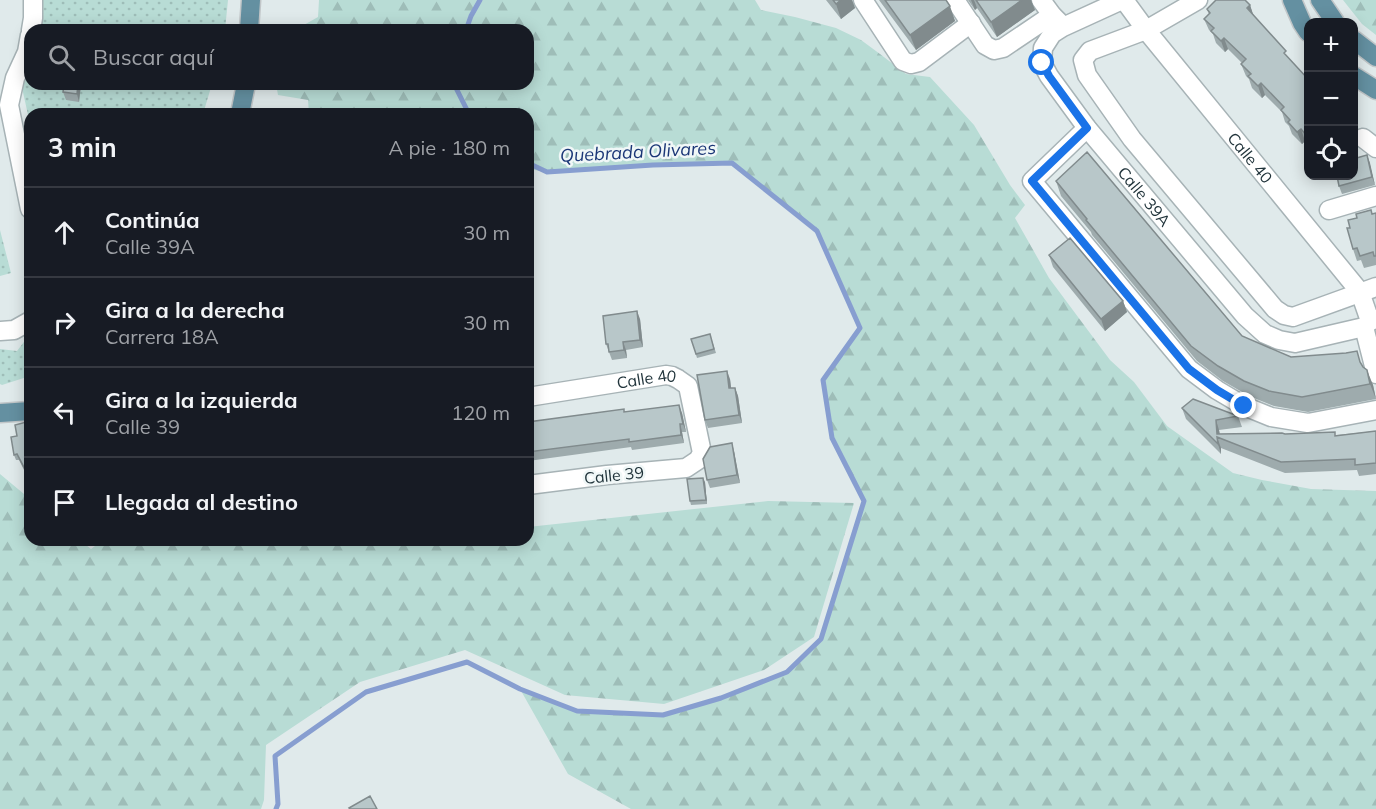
<!DOCTYPE html>
<html lang="es">
<meta charset="utf-8">
<style>
:root{--surface:#171b24;--page:#20242c;--text:#f1f3f6;--muted:#9ea1a6;--line:#363941}
body{margin:0;font-family:Mulish,sans-serif;background:var(--page);color:var(--text)}
.controls{position:absolute;right:18px;top:18px;display:grid;overflow:hidden;border-radius:12px;box-shadow:0 3px 15px #0003}
.controls button{width:54px;height:54px;display:grid;place-items:center;padding:0;border:0;border-bottom:2px solid var(--line);background:var(--surface);color:var(--text);font:30px sans-serif}
.stop{position:absolute;width:18px;height:18px;margin:-14px;border:4px solid #1a73e8;border-radius:50%;background:#fff}
.stop.end{background:#1a73e8;border-color:#fff;box-shadow:0 2px 6px #0008}
.list{margin:0;padding:0;list-style:none}
h2{display:flex;justify-content:space-between;align-items:center;height:78px;margin:0;padding:0 24px;font-size:26px}
h2 small{font-size:20px;font-weight:400;color:var(--muted)}
.list li{display:grid;grid-template-columns:39px 1fr auto;gap:18px;align-items:center;box-sizing:border-box;height:90px;padding:0 24px;border-top:2px solid var(--line)}
.list b{display:block;font-size:22px;white-space:nowrap}
.list p{margin:0;font-size:20px;white-space:nowrap;color:var(--muted)}
.list em{font-size:20px;font-style:normal;color:var(--muted)}
.icon{flex:none;width:33px;height:33px;fill:none;stroke:currentColor;stroke-width:2;stroke-linecap:round;stroke-linejoin:round}
.map{position:relative;flex:none;width:1376px;height:809px;overflow:hidden}
.search{position:absolute;background:var(--surface);box-shadow:0 3px 15px #0003;left:24px;top:24px;width:510px;height:66px;display:flex;align-items:center;gap:15px;box-sizing:border-box;padding:0 21px;border-radius:18px;color:var(--muted);font-size:22px}
.panel{position:absolute;background:var(--surface);box-shadow:0 3px 15px #0003;left:24px;top:108px;width:510px;height:438px;border-radius:18px}
.map>svg:first-child{display:block}
.grass{fill:url(#grass-dots)}
.forest{fill:url(#forest-firs)}
.lines{fill:none;stroke-linecap:round;stroke-linejoin:round}
.stream{stroke:#879ed0;stroke-width:5}
.minor-casing{stroke:#a7b3b6;stroke-width:21}
.major-casing{stroke:#c1c6c8;stroke-width:21}
.minor{stroke:#fff;stroke-width:18}
.major{stroke:#6490a1;stroke-width:18}
.wall{fill:#9eabad}
.shaded-wall{fill:#818b8d}
.building{fill:#b8c7c9;stroke:#818b8d;stroke-width:1.5}
.route{stroke:#1a73e8;stroke-width:8}
.labels{text-anchor:middle;stroke-width:5;stroke-linejoin:round;paint-order:stroke}
.street-label{font-size:16px;fill:#21343b;stroke:#f0f7f7}
.water-label{font-size:18px;font-style:italic;fill:#1b3777;stroke:#f0f7f7}
</style>
<div class="map">
<svg width="1376" height="809" viewBox="0 0 1376 809">
<defs>
<pattern id="grass-dots" width="8" height="8" patternUnits="userSpaceOnUse" patternTransform="scale(1.5)"><rect width="8" height="8" fill="#b8dcd5"/><path d="M2 2h.1M6 6h.1" fill="none" stroke="#9ebdb8" stroke-width="1.8" stroke-linecap="round"/></pattern>
<pattern id="forest-firs" width="22" height="20" patternUnits="userSpaceOnUse" patternTransform="scale(1.5)"><rect width="22" height="20" fill="#b8dcd5"/><path d="M5 1l3.5 6h-7zM16 11l3.5 6h-7z" fill="#9ebdb8"/></pattern>
</defs>
<rect width="100%" height="100%" fill="#e0eaeb"/>
<path class="grass" d="M27 0H228L225 30H30V84H212L203 114H30V124L17 65Z
M0 230 11 273 0 276Z
M30 334V376L2 385 0 384V349L17 351Z"/>
<path class="forest" d="M319 0H755L761 10 795 17 836 28 861 40 880 54 906 74 930 77 974 125 1010 185 1025 205 1015 218 1049 278 1110 360 1134 382 1167 426 1233 473 1262 480 1311 489 1376 491V809H631L568 774 520 689 577 711 663 715 721 698 787 672 821 639 864 501 832 438 823 380 860 328 817 231 732 163 653 165 547 172 528 169V114H309L308 100 278 95 276 84H528V30H295L318 17Z
M1343 0H1376V35L1362 24Z
M0 474 30 499V540H80L91 549 103 540H528V527L768 501 854 503 814 637 764 670 664 704 565 695 465 650 360 682 266 745 264 800 261 809H0Z"/>
<g class="lines">
<path class="stream" d="M466 30 471 16 480 0
M454 84 469 114
M276 809 278 804 275 756 366 692 467 662 520 689 577 711 663 715 721 698 787 672 821 639 864 501 832 438 823 380 860 328 817 231 732 163 653 165 547 172 528 163"/>
<defs>
<g id="minor">
<path d="M863 0 903 61 911 64 919 62 971 23"/>
<path d="M955 0 985 45 994 50 1003 48 1052 15"/>
<path d="M1041 0 1052 15 1060 23"/>
<path id="s1" d="M1122 0 1063 27 1052 34 1043 48 1042 63 1049 76 1087 128 1245 316 1265 334 1279 340 1295 343 1364 327 1370 321 1376 319"/>
<path id="s2" d="M1124 0 1146 30 1360 292 1370 321"/>
<path d="M1198 0 1146 30 1090 51 1083 60 1087 75 1132 139 1275 309 1284 315 1293 317 1376 287"/>
<path d="M31 30 33 18V0"/>
<path d="M30 35 27 52 15 78 9 105 30 209"/>
<path d="M1087 128 1032 181 1189 369 1217 390 1244 406 1271 417 1308 423 1376 410"/>
<path d="M1363 138 1376 148"/>
<path d="M1329 210 1376 196"/>
<path d="M1364 327 1376 374"/>
<path d="M0 331 14 330 30 321"/>
<path id="s3" d="M528 397 666 375 672 376 678 379 688 386 702 453 698 460 686 468 607 475 528 485"/>
</g>
<path id="major" d="M1292 0 1302 23 1308 32
M1320 0 1335 22
M249 30 251 0
M1354 40 1376 57
M1354 76 1376 90
M240 114 246 84
M0 413 30 411"/>
</defs>
<use href="#minor" class="minor-casing"/>
<use href="#major" class="major-casing"/>
<use href="#minor" class="minor"/>
<use href="#major" class="major"/>
</g>
<path class="wall" d="M826 0H852L855 8 841 19Z
M879 0H946L955 21 916 50Z
M968 0H1031L1035 10 997 37 977 8 975 10Z
M1250 5 1253 15 1289 59 1308 79V145L1305 141 1302 144 1292 134 1289 126 1285 122 1282 112 1265 95 1262 98 1252 88 1249 79 1246 76 1241 64 1242 63 1228 49 1225 52 1216 43 1213 34 1209 30 1204 19 1209 14 1207 9Z
M81 84 79 102 66 100 63 92Z
M1367 155 1375 185 1342 194 1339 186Z
M1056 181 1242 336 1291 357 1362 366 1373 385 1376 399 1308 412 1274 406 1249 396 1223 381 1197 361 1092 235 1091 232 1061 196Z
M1372 213H1376V265L1364 268 1361 260 1357 261 1353 249 1350 228Z
M1049 255 1123 301 1127 312 1105 331 1053 267Z
M640 319 643 347 626 350 627 358 612 360 606 344Z
M710 334 716 353 697 358 691 339Z
M730 379 731 388H735L738 396 742 423 708 428 705 420Z
M1182 408 1238 416 1242 427 1219 430 1220 434 1336 435 1376 431V474L1359 476 1357 470 1285 473 1221 448V454L1186 419Z
M625 412 682 413 686 432H682L684 443 632 450 631 447 528 461V422Z
M30 421V475L27 476 19 460H16L14 455 17 436Z
M734 451 740 483 710 488 707 480Z
M705 482 707 504 691 505 690 501Z"/>
<path class="shaded-wall" d="M841 0H852L855 8 841 19 836 4Z
M971 0H974L977 8 975 10Z
M1022 0H1031L1035 10 997 37 991 22Z
M1250 5 1254 17 1247 8Z
M950 6 955 21 916 50 910 35Z
M1224 38 1228 49 1225 52 1221 41Z
M1261 83 1265 95 1262 98 1258 86Z
M78 84H81L79 102 77 94Z
M1301 129 1305 141 1302 144 1297 132Z
M1367 155 1370 163 1375 185 1372 177Z
M1123 301 1127 312 1105 331 1101 319Z
M637 311 640 319 643 347 640 340Z
M623 342 626 350 627 358 624 350Z
M1367 370 1373 385 1376 399 1370 384Z
M727 371 730 379 732 396 729 388Z
M735 388 738 396 742 423 739 415Z
M679 405 682 413 686 432 683 424Z
M1216 420 1219 430 1220 438 1217 434Z
M680 424 682 432 684 443 681 435Z
M1217 437 1221 448V454L1218 444Z
M732 443 734 451 740 483 737 475Z
M703 478 705 482 707 504 706 500Z"/>
<path class="building" d="M833 0H841L836 4Z
M885 0H946L950 6 910 35Z
M976 0H1022L991 22Z
M1216 0H1245L1250 5 1247 8 1286 51 1284 53 1308 79V137L1301 129 1297 132 1288 122 1290 120 1281 110 1284 107 1261 83 1258 86 1248 76 1251 74 1241 64 1246 59 1224 38 1221 41 1211 31 1214 28 1204 19 1210 13 1207 9Z
M64 84H78L77 94 63 92Z
M1087 152 1242 336 1291 357 1346 353 1357 351 1360 362 1363 367 1367 370 1370 384 1302 397 1269 391 1244 381 1218 366 1191 346 1086 220 1087 219 1056 181Z
M1367 155 1372 177 1339 186 1337 176H1353V159Z
M1371 210 1372 214 1376 213V256H1374L1373 252 1360 256 1357 248 1353 249 1347 228H1350L1348 220 1357 218 1356 214Z
M1070 238 1123 301 1101 319 1049 255Z
M637 311 640 340 623 342 624 350 609 352 608 344H606L603 316Z
M710 334 714 349 696 354 691 339Z
M727 371 729 388H735L739 415 705 420 697 375Z
M1193 399 1238 416 1216 420 1217 434 1282 433 1285 434 1335 432V436L1376 431V463L1355 465V459L1281 462 1217 437 1218 444 1182 408Z
M679 405 683 424H680L681 435 629 442V439L528 452V422L624 409V412Z
M30 421V468L26 471 17 454 14 455 11 437 17 436 15 425Z
M732 443 737 475 707 480 703 459 710 447Z
M703 478 706 500 690 501 687 479Z
M370 796 377 809H350L349 808Z"/>
<g class="lines">
<path class="route" d="M1042 63 1049 76 1087 128 1032 181 1189 369 1217 390 1244 406"/>
</g>
<g class="labels">
<g class="street-label">
<text dy="6" stroke="none"><textPath href="#s2" startOffset="202">Calle 40</textPath></text>
<text dy="6" stroke="none"><textPath href="#s1" startOffset="278">Calle 39A</textPath></text>
<text dy="6" stroke="none"><textPath href="#s3" startOffset="120">Calle 40</textPath></text>
<text transform="translate(614 475) rotate(-6)" y="6">Calle 39</text>
</g>
<g class="water-label">
<text transform="translate(638 152) rotate(-3)" y="6">Quebrada Olivares</text>
</g>
</g>
</svg>
<div class="controls">
<button>+</button>
<button>−</button>
<button><svg class="icon" aria-label="locate" viewBox="0 0 24 24"><circle cx="12" cy="12" r="6"/><path d="M12 2v4M12 18v4M2 12h4M18 12h4"/></svg></button>
</div>
<div class="stop" style="left:1042px;top:63px"></div>
<div class="stop end" style="left:1244px;top:406px"></div>
<div class="search"><svg class="icon" aria-label="search" viewBox="0 0 24 24"><circle cx="10" cy="10" r="6"/><path d="M15 15l6 6"/></svg>Buscar aquí</div>
<section class="panel">
<h2>3 min<small>A pie · 180 m</small></h2>
<ul class="list">
<li><svg class="icon" aria-label="ahead" viewBox="0 0 24 24"><path d="M12 20V5M6 11l6-6 6 6"/></svg><div><b>Continúa</b><p>Calle 39A</p></div><em>30 m</em></li>
<li><svg class="icon" aria-label="right" viewBox="0 0 24 24"><path d="M7 20v-9h11M14 6l5 5-5 5"/></svg><div><b>Gira a la derecha</b><p>Carrera 18A</p></div><em>30 m</em></li>
<li><svg class="icon" aria-label="left" viewBox="0 0 24 24"><path d="M17 20v-9H6M10 6l-5 5 5 5"/></svg><div><b>Gira a la izquierda</b><p>Calle 39</p></div><em>120 m</em></li>
<li><svg class="icon" aria-label="arrive" viewBox="0 0 24 24"><path d="M6 21V4h12l-3 4 3 4H6"/></svg><div><b>Llegada al destino</b></div></li>
</ul>
</section>
</div>
